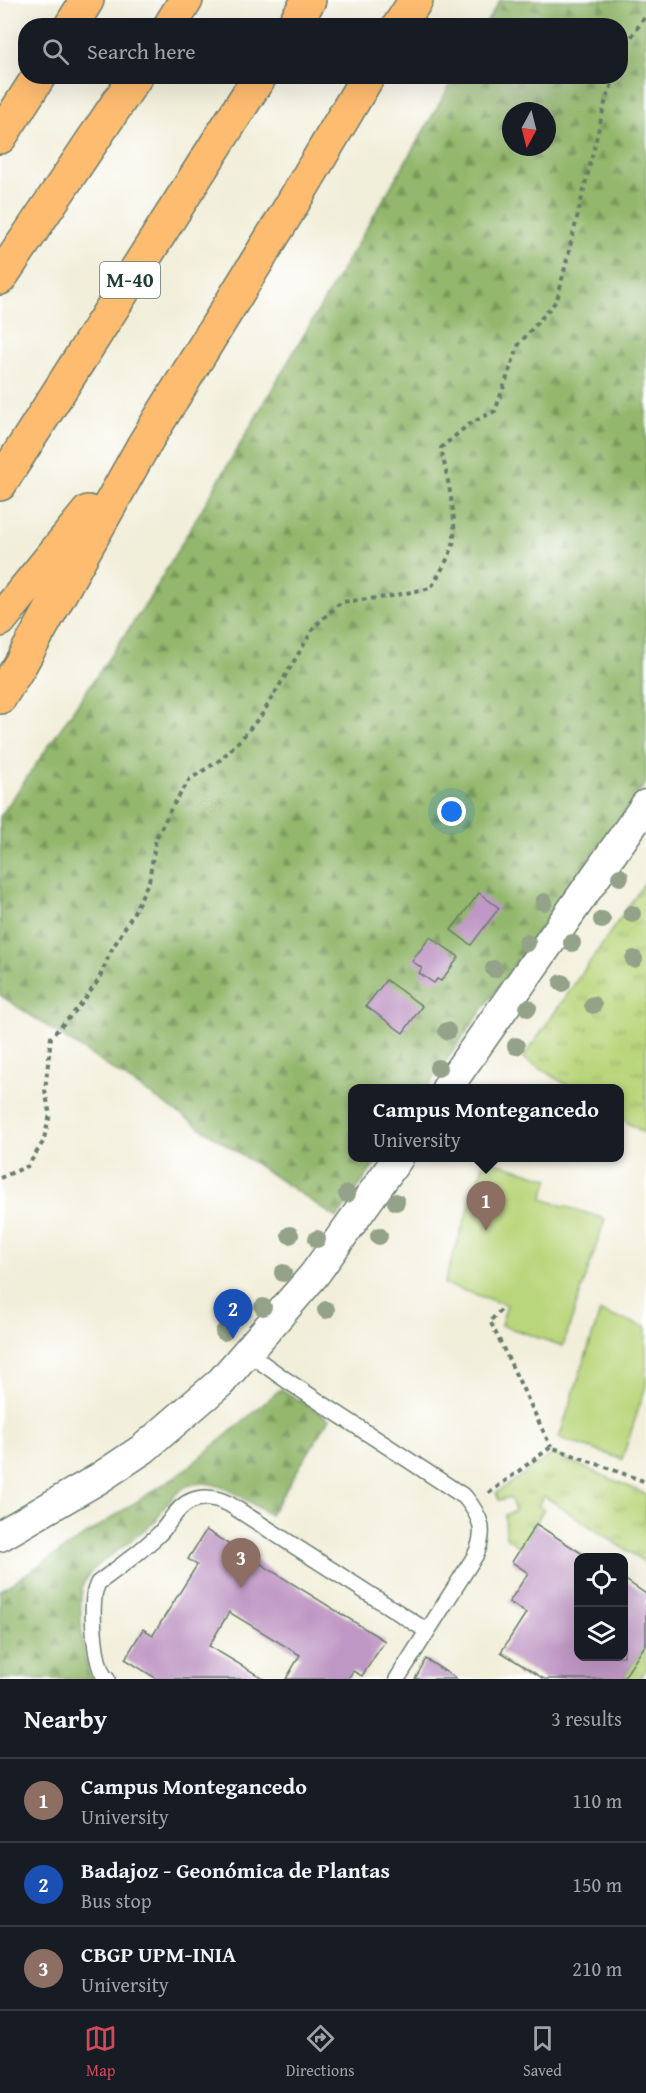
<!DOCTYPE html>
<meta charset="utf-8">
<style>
:root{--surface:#171b24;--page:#242831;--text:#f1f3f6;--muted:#9ea1a6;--line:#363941;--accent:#d1495b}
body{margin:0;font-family:"Gentium Book Plus",serif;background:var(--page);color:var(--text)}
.controls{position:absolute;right:18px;bottom:18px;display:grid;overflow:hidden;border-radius:12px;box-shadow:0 6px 24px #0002}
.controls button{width:54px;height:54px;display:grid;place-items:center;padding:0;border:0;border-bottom:2px solid var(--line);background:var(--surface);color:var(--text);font:30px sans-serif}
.compass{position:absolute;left:502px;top:102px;width:54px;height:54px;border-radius:50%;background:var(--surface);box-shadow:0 6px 24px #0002;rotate:187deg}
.you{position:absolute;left:452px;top:812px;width:21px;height:21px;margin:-15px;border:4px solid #fff;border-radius:50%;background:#1a73e8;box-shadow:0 0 0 9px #1a73e833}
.badge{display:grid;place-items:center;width:39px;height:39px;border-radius:50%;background:var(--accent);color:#fff;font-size:20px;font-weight:700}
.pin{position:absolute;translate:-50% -50px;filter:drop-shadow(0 2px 3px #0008)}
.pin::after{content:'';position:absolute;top:32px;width:21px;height:18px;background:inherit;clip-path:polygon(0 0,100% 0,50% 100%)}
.popup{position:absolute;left:348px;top:1084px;width:276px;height:78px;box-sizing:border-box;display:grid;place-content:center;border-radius:12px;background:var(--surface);filter:drop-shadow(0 2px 4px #0005);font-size:20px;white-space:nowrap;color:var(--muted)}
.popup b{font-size:22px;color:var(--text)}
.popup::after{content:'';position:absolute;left:50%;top:100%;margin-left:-12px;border:12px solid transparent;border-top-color:var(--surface)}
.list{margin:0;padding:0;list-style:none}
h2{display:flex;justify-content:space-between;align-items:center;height:78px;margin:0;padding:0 24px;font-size:26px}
h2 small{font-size:20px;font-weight:400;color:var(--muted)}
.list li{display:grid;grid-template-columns:39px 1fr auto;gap:18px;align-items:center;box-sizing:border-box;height:84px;padding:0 24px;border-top:2px solid var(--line)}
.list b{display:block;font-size:22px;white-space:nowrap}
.list p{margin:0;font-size:20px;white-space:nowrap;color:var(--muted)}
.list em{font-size:20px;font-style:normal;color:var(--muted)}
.icon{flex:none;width:33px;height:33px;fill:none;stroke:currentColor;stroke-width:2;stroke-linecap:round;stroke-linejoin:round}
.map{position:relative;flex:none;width:646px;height:1679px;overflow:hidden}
.search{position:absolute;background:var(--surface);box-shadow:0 6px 24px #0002;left:18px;right:18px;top:18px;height:66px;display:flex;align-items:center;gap:15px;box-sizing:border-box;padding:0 21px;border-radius:24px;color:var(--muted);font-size:22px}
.sheet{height:330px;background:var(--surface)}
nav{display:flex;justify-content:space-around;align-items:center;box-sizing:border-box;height:84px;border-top:2px solid var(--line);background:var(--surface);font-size:16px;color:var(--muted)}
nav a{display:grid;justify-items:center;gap:3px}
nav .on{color:var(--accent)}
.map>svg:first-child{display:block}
.grass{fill:url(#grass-tufts);stroke:#6c8a58;stroke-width:1.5}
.forest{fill:url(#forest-firs);stroke:#597a50;stroke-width:1.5;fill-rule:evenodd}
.pitch{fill:#bad67c;stroke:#6c8a58;stroke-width:1.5}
.building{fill:#bf97c4}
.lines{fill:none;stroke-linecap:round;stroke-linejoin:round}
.service-casing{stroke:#687b6e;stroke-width:18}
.minor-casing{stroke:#687b6e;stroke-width:33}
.motorway-casing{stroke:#687b6e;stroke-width:36}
.path{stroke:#687b6e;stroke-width:4;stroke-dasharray:4.5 4.5;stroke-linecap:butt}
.service{stroke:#fff;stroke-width:15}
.minor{stroke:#fff;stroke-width:30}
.motorway{stroke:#fdbc70;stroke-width:33}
.tree{fill:#93a288}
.labels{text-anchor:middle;stroke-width:4.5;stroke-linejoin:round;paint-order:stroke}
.shield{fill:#fff;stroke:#627771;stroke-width:1.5}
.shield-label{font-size:21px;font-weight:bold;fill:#1f3d34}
</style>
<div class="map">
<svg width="646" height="1679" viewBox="0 0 646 1679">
<defs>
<pattern id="grass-tufts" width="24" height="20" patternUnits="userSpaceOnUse" patternTransform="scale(1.5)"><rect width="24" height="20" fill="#bad67c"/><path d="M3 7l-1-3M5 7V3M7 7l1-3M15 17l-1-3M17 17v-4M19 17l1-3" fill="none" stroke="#97af66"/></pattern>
<pattern id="forest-firs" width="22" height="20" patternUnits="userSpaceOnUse" patternTransform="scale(1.5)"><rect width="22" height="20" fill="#93b76c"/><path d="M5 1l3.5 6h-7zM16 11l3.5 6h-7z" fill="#77965a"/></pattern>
</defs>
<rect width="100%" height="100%" fill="#fff"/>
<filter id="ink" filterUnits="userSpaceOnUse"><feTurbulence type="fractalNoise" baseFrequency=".0167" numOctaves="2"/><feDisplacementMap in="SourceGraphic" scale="12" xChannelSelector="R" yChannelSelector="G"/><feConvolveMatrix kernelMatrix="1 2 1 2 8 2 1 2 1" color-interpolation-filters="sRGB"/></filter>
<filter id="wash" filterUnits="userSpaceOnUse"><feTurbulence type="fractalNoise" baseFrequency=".008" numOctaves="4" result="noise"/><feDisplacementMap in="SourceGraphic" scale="24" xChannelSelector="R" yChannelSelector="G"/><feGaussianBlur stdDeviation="1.35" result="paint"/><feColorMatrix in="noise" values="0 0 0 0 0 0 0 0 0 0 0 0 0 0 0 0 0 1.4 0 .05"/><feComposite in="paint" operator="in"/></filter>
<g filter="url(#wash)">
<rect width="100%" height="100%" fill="#f1eed9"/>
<path class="grass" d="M646 881V1134L620 1118V1088H572L523 1058Z
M553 1454 646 1494V1563L544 1496 538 1505 544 1509 521 1548 506 1537 505 1515 515 1511 510 1497 499 1500 496 1493Z
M646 1644V1669L639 1679H623Z"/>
<path class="forest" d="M500 0H646V783L572 883 427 1088H352V1158H379L337 1218 0 995V817L148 601 455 77 620 76V26L485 25ZM511 111H547V147H511Z
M281 1389 329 1419 270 1515C243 1499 204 1465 175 1495 167 1503 160 1511 156 1521L96 1567C91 1572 87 1575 84 1582 77 1600 82 1662 92 1679H0V1591L185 1470Z"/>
<path class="pitch" d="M485 1159 549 1179 542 1199 605 1219 563 1346 501 1325 507 1305 444 1284Z
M600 1312 646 1327V1386L622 1459 559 1438Z"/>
<g id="blocks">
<path class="building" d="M479 893 499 908 471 945 451 930Z
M430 937 459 957 441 981 437 979 434 983 419 973 422 968 412 961Z
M386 980 422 1006 403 1033 366 1006Z
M536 1524 589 1558H578V1656H624V1579L646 1594V1644L623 1679H544L501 1652 526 1613 509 1602 528 1573 512 1562Z
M206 1530 385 1641 362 1676 353 1671 348 1679H286L300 1655 229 1612 209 1646 264 1679H157L125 1659 143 1629 153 1635 197 1565 188 1559Z
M426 1659 457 1679H415Z"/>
</g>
</g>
<g filter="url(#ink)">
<use href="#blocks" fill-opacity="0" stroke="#687b6e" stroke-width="1.5"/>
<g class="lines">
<defs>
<path id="service" d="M248 1353 286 1380 465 1497C481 1517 487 1531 475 1556L397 1679
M107 1679C94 1670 92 1613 94 1597 94 1592 96 1588 98 1583 118 1568 139 1553 157 1536 164 1530 169 1521 175 1514 189 1496 209 1494 229 1504L427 1631"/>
<path id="minor" d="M447 1088 646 805
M0 1536 98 1479 143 1449 221 1382 314 1275 398 1158"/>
<path id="motorway" d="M71 26 87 0
M170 26 186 0
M293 26 309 0
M399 26 416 0
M0 137 39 76
M0 278 136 76
M0 484 260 76
M0 620 88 512
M0 697 20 665 143 446 285 216 368 76"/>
</defs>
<use href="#service" class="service-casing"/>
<use href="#minor" class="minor-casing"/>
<use href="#motorway" class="motorway-casing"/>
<path class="path" d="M620 61 628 42 646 15
M0 1178 28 1166 43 1142 50 1115 45 1090 51 1037 79 1007 98 981 111 951 133 914 149 881 156 838 172 807 190 779 220 760 242 738 263 713 315 626 341 602 387 597 431 588C438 575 454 552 454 537 456 512 446 473 441 448L469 424 495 411 519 344 557 300 605 103 615 76
M501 1310 490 1321 551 1447
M489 1493 551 1447 646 1482"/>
<use href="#service" class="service"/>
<use href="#minor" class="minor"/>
<use href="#motorway" class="motorway"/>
</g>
<g class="tree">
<circle cx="620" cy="877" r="9"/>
<circle cx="544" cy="902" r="9"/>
<circle cx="632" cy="914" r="9"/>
<circle cx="602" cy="920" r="9"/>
<circle cx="527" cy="943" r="9"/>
<circle cx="572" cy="943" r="9"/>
<circle cx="634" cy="959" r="9"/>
<circle cx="494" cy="969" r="9"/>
<circle cx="562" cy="983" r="9"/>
<circle cx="593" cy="1005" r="9"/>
<circle cx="528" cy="1008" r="9"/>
<circle cx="447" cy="1031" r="9"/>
<circle cx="516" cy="1046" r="9"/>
<circle cx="438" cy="1068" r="9"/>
<circle cx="347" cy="1194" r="9"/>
<circle cx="396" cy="1202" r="9"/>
<circle cx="290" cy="1235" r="9"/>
<circle cx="379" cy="1236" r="9"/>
<circle cx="317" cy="1239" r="9"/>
<circle cx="283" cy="1273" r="9"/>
<circle cx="263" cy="1307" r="9"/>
<circle cx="326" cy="1310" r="9"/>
<circle cx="224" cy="1332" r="9"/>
</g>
</g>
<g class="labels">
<rect class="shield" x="100" y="262" width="60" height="36" rx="4.5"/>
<g class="shield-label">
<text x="130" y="287">M-40</text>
</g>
</g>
</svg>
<div class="controls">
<button><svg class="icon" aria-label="locate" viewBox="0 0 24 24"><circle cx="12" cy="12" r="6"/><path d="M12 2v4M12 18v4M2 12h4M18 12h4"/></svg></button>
<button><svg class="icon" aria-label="layers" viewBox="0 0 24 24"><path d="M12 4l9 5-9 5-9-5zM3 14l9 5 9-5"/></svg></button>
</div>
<svg class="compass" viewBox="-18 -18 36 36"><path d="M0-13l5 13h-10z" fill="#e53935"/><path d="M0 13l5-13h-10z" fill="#9ea1a6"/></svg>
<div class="you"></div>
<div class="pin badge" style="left:486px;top:1231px;background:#8d6e63">1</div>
<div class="popup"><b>Campus Montegancedo</b>University</div>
<div class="pin badge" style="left:233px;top:1339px;background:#1a4fb4">2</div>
<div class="pin badge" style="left:241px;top:1588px;background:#8d6e63">3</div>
<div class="search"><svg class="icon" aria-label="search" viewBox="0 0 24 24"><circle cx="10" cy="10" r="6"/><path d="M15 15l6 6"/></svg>Search here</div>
</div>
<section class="sheet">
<h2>Nearby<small>3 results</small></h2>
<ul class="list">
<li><span class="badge" style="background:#8d6e63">1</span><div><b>Campus Montegancedo</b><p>University</p></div><em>110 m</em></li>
<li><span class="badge" style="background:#1a4fb4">2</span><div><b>Badajoz - Geonómica de Plantas</b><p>Bus stop</p></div><em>150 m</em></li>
<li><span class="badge" style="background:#8d6e63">3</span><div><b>CBGP UPM-INIA</b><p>University</p></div><em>210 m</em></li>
</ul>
</section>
<nav>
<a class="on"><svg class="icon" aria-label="map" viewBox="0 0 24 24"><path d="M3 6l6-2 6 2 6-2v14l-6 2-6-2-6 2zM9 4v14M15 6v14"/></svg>Map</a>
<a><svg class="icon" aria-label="directions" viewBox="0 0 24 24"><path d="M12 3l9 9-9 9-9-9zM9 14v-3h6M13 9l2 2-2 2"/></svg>Directions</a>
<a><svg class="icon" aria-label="saved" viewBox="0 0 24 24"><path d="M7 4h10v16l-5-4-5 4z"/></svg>Saved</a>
</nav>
